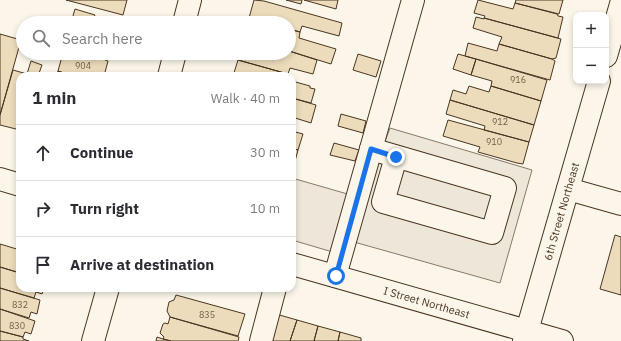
<!DOCTYPE html>
<meta charset="utf-8">
<style>
:root{--surface:#fff;--page:#f7f7f7;--text:#2b2b33;--muted:#7c7c81;--line:#e1e1e2}
body{margin:0;font-family:"IBM Plex Sans",sans-serif;background:var(--page);color:var(--text)}
.controls{position:absolute;right:12px;top:12px;display:grid;overflow:hidden;border-radius:8px;box-shadow:0 2px 6px #0003}
.controls button{width:36px;height:36px;display:grid;place-items:center;padding:0;border:0;border-bottom:1px solid var(--line);background:var(--surface);color:var(--text);font:20px sans-serif}
.stop{position:absolute;width:12px;height:12px;margin:-9px;border:3px solid #1a73e8;border-radius:50%;background:#fff}
.stop.end{background:#1a73e8;border-color:#fff;box-shadow:0 1px 4px #0008}
.list{margin:0;padding:0;list-style:none}
h2{display:flex;justify-content:space-between;align-items:center;height:52px;margin:0;padding:0 16px;font-size:17px}
h2 small{font-size:13px;font-weight:400;color:var(--muted)}
.list li{display:grid;grid-template-columns:26px 1fr auto;gap:12px;align-items:center;box-sizing:border-box;height:56px;padding:0 16px;border-top:1px solid var(--line)}
.list b{display:block;font-size:15px;white-space:nowrap}
.list em{font-size:13px;font-style:normal;color:var(--muted)}
.icon{flex:none;width:22px;height:22px;fill:none;stroke:currentColor;stroke-width:2;stroke-linecap:round;stroke-linejoin:round}
.map{position:relative;flex:none;width:621px;height:341px;overflow:hidden}
.search{position:absolute;background:var(--surface);box-shadow:0 2px 6px #0003;left:16px;top:16px;width:280px;height:44px;display:flex;align-items:center;gap:10px;box-sizing:border-box;padding:0 14px;border-radius:22px;color:var(--muted);font-size:15px}
.panel{position:absolute;background:var(--surface);box-shadow:0 2px 6px #0003;left:16px;top:72px;width:280px;height:220px;border-radius:12px}
.map>svg:first-child{display:block}
.green{fill:#ede6d9;stroke:#887966}
.parking{fill:#ede7d9;stroke:#887966}
.building{fill:#ecdcbc;stroke:#4a3520}
.lines{fill:none;stroke-linecap:round;stroke-linejoin:round}
.minor-casing{stroke:#4a3520;stroke-width:24}
.minor{stroke:#fbf6e9;stroke-width:22}
.route{stroke:#1a73e8;stroke-width:5}
.labels{text-anchor:middle;stroke-width:3;stroke-linejoin:round;paint-order:stroke}
.number-label{font-size:9px;fill:#725f47}
.street-label{font-size:11px;fill:#4a3520;stroke:#fbf6e9}
</style>
<div class="map">
<svg width="621" height="341" viewBox="0 0 621 341">
<rect width="100%" height="100%" fill="#fbf6e9"/>
<path class="green" d="M292 178 351 195 336 253 292 240Z"/>
<path class="parking" d="M390 128 532 170 500 283 354 242 370 182Z"/>
<path class="building" d="M66 0H127L123 15Z
M254 0 264 1 342 23 339 36 302 26 300 32 289 29V23H268L249 18Z
M286 0H302L301 4Z
M304 0H338L336 9Z
M478 0 513 9 515 3 557 14 558 16 563 17 558 38 484 18 485 16 474 13Z
M516 0H563L559 14 515 3Z
M75 9 95 15 93 20 103 23H71Z
M476 17 484 19V18L561 39 556 58 552 59 499 44 502 37 473 28Z
M249 18 268 23H248Z
M289 29 300 32 299 38 336 49 331 64 289 51Z
M0 34 21 40 0 115Z
M468 43 497 51 499 44 552 59 555 61 550 80 465 56Z
M289 51 317 60 313 74 290 68 288 74 238 60 239 53H289Z
M63 53H105L103 59 108 61 104 76 98 74V76H73L58 71Z
M358 54 381 61 376 77 353 70Z
M458 54 476 59 471 75 453 69Z
M476 59 547 80 541 101 491 86 492 81 471 75Z
M238 60 288 74 287 76H233Z
M31 61 42 65 38 76H20V130L0 125V115L13 70 27 74Z
M58 71 73 76H56Z
M292 81 310 86V88L315 89 311 103 292 98Z
M469 86 489 92 491 86 541 101 534 125 450 100 453 90 466 94Z
M292 98 316 105 311 123 292 117Z
M450 100 534 125 529 142 484 130 485 126 446 114Z
M341 114 366 121 363 133 338 126Z
M448 120 529 142 523 164 517 163 478 152 480 147 443 136Z
M292 131 303 134 298 150 292 148Z
M334 143 359 150 355 161 330 155Z
M292 148 298 150 294 165H292Z
M615 235 621 237V295L600 289Z
M0 244 20 250V273L0 267Z
M0 267 20 273V288H44L42 294 36 292 34 298 0 288Z
M0 288 40 300 37 314 31 312 29 318 0 309Z
M176 295 245 314 238 336 170 317 167 311 169 302 174 300Z
M0 309 35 321 31 334 25 332 23 337 0 331Z
M276 314 297 320 290 341H268Z
M170 317 239 337 238 341H171L163 339 164 337 160 333 163 324 165 323 168 324Z
M297 320 318 326 314 341H290Z
M318 326 340 332 338 341H314Z
M0 331 23 337V339L29 341H0Z
M340 332 361 338V341H338Z
M157 337 163 339 171 341H156Z"/>
<g class="lines">
<defs>
<g id="minor">
<path d="M184 23 190 0"/>
<path d="M606 56 621 4"/>
<path d="M169 76 175 53"/>
<path d="M371 149 413 0"/>
<path d="M0 179 20 185"/>
<path d="M568 189 621 204"/>
<path id="s1" d="M292 264 562 341"/>
<path d="M335 276 371 149 505 188 492 233 383 202 396 157"/>
<path d="M93 341 108 288"/>
<path d="M261 341 275 288"/>
<path id="s2" d="M524 341 599 81"/>
</g>
</defs>
<use href="#minor" class="minor-casing"/>
<use href="#minor" class="minor"/>
</g>
<g class="lines">
<path class="route" d="M336 276 371 149 396 157"/>
</g>
<g class="labels">
<g class="number-label">
<text x="83" y="69">904</text>
<text x="518" y="83">916</text>
<text x="500" y="125">912</text>
<text x="494" y="145">910</text>
<text x="20" y="308">832</text>
<text x="207" y="318">835</text>
<text x="17" y="329">830</text>
</g>
<g class="street-label">
<text dy="4" stroke="none"><textPath href="#s2" startOffset="135">6th Street Northeast</textPath></text>
<text dy="4" stroke="none"><textPath href="#s1" startOffset="140">I Street Northeast</textPath></text>
</g>
</g>
</svg>
<div class="controls">
<button>+</button>
<button>−</button>
</div>
<div class="stop" style="left:336px;top:276px"></div>
<div class="stop end" style="left:396px;top:157px"></div>
<div class="search"><svg class="icon" aria-label="search" viewBox="0 0 24 24"><circle cx="10" cy="10" r="6"/><path d="M15 15l6 6"/></svg>Search here</div>
<section class="panel">
<h2>1 min<small>Walk · 40 m</small></h2>
<ul class="list">
<li><svg class="icon" aria-label="ahead" viewBox="0 0 24 24"><path d="M12 20V5M6 11l6-6 6 6"/></svg><div><b>Continue</b></div><em>30 m</em></li>
<li><svg class="icon" aria-label="right" viewBox="0 0 24 24"><path d="M7 20v-9h11M14 6l5 5-5 5"/></svg><div><b>Turn right</b></div><em>10 m</em></li>
<li><svg class="icon" aria-label="arrive" viewBox="0 0 24 24"><path d="M6 21V4h12l-3 4 3 4H6"/></svg><div><b>Arrive at destination</b></div></li>
</ul>
</section>
</div>
